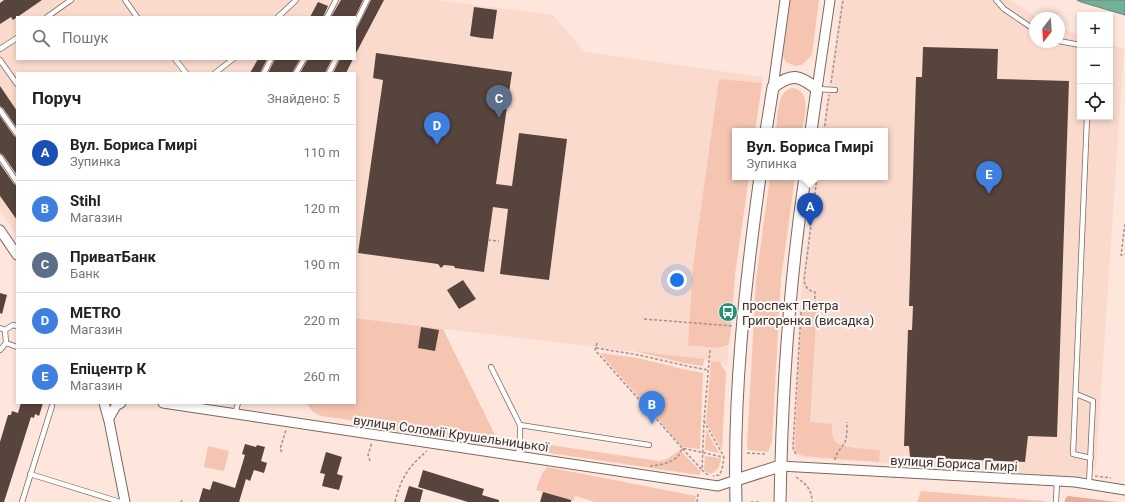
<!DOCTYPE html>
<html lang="uk">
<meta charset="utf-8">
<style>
:root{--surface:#fff;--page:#f6f6f6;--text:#222;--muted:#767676;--line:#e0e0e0;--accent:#0b8043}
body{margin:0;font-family:Roboto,sans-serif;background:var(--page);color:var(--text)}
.controls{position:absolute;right:12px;top:12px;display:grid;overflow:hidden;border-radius:0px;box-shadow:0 2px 6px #0003}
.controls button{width:36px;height:36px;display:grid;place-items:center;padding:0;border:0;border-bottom:1px solid var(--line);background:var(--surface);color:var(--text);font:20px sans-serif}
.compass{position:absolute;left:1029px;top:12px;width:36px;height:36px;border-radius:50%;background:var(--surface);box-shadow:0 2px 6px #0003;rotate:197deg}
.you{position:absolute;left:677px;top:280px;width:14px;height:14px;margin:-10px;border:3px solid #fff;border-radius:50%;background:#1a73e8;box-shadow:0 0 0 6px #1a73e833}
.badge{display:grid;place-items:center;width:26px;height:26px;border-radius:50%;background:var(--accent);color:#fff;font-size:13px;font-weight:700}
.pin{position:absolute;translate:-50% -33px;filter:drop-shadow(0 1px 2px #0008)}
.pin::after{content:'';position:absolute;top:21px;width:14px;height:12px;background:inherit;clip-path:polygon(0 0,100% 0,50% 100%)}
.popup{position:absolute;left:732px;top:128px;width:156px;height:52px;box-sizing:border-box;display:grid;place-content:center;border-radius:0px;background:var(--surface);filter:drop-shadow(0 1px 3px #0005);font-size:13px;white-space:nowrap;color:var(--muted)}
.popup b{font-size:15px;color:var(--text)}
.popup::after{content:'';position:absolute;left:50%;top:100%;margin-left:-8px;border:8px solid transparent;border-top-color:var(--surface)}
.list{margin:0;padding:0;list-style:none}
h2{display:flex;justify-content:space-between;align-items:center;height:52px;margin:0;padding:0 16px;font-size:17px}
h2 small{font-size:13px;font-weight:400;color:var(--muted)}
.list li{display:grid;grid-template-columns:26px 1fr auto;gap:12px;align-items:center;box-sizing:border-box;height:56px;padding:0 16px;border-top:1px solid var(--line)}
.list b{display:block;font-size:15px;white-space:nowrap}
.list p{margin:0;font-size:13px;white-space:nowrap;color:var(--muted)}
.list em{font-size:13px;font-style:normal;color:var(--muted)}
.icon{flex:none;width:22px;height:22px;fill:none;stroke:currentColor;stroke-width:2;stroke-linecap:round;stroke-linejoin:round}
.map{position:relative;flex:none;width:1125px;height:502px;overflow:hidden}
.search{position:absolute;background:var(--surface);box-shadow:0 2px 6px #0003;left:16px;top:16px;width:340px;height:44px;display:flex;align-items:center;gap:10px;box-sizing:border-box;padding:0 14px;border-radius:0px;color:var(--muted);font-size:15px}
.panel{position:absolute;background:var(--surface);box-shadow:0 2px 6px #0003;left:16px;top:72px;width:340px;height:332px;border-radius:0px}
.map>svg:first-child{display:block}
.built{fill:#fadacd;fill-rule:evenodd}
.green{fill:#f5c5b2}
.forest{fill:#e5ad96}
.water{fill:#73b098;stroke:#628a78}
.building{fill:#57443d}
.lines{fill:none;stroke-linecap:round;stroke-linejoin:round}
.service-casing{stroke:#7c675f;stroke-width:6}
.minor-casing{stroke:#7c675f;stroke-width:11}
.tertiary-casing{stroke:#7c675f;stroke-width:13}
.path{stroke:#a3928b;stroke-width:1.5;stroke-dasharray:3 2;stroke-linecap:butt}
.service{stroke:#fff;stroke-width:4.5}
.minor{stroke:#fff;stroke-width:9}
.tertiary{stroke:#fff;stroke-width:11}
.labels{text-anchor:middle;stroke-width:4;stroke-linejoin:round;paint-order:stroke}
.poi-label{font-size:13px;fill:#3b322e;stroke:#fcf8f6;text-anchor:start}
.street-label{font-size:13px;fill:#3b322e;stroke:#fcf8f6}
</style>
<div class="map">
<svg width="1125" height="502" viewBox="0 0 1125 502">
<rect width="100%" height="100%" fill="#fee6dc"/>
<path class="built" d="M0 0H435L553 15 585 52 763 77 755 131H735V177H749L735 274 727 366 720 362 355 318V73H17V236L0 211ZM17 17H355V59H17Z
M841 0H1011L1038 18H1035V42H1059V27L1080 35V117H1110V44L1124 49 1096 467 1081 477 807 458 799 457 794 454 792 450 802 279 816 177H885V131H823Z"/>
<path class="green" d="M790 0H819L812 55 802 65 795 66 786 62 783 56Z
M719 79 762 83 755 131H735V177H749L735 274 730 338 728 345 717 348 688 345 693 266Z
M792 88C813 91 804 117 802 131H776C778 117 776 92 792 88Z
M770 177H795L781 279 772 441 768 452 748 450 747 446 756 280Z
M810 304H817L810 422 832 424C832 430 831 437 836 442 841 449 871 449 880 450L879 462 804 456 796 452 795 447 796 422 802 314 804 308Z
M355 318 443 329 496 437 509 440V443L493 441 488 445 376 428 357 421 321 416 313 412 306 403H355Z
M635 351 704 359 703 366 683 363Z
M600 353 637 358 687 370 703 373 700 449 682 447Z
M711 361 720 362 726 373 722 450 706 422Z
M706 429 719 453 705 450Z
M529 442 659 461 665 460 680 450 701 472 699 475 529 450Z
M208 446 229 451 224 471 204 467Z
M705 456 721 458C720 466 718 471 710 474L704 470Z
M547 467 696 496 695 502H595L575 496 573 501 536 490 542 474Z
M921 491 1045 501V502H917Z"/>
<path class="forest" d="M1068 496 1117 502H1065V499Z"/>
<path class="water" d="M1077 0H1125V15L1081 2Z"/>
<path class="building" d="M4 0H42L13 20 11 17 0 24V3Z
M341 0H363L355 17H331Z
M371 0H384L355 55V32Z
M318 2 328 6 323 17H310Z
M474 7 497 10 493 39 482 38 470 36Z
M923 47 998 49 997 79 1069 81 1057 437 1028 436 1025 462 910 457 909 446H904L908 330H912L913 306H909L916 77H922Z
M376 53 512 72 496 184 512 186 519 133 567 139 549 280 500 274 508 209 493 207 484 272 455 268 454 266 444 265 441 268 438 264 358 253 383 80 373 78Z
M258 59H267L260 73H250Z
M275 59H300L292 73H268Z
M308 59H332L325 73H300Z
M340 59H353L346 73H333Z
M0 86 17 111V128L3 108 0 106Z
M0 116 14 136 17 138V175L3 155 0 153Z
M0 164 14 184 17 186V220L0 196Z
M463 280 476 299 459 309 447 290Z
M0 293 7 295 2 314 0 313Z
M421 327 439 330 435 351 418 348Z
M21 403H43L39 416 35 414 34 418 31 417 4 502H0V442L8 415H11L12 411 18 413Z
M245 444 256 447 257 445 265 447 261 461 267 463 264 473 254 470 250 481 246 479 239 502H199L203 488 210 490 213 481 235 488 245 455 242 454Z
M326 452 342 457 337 474 343 476 339 490 322 486 325 474 320 473Z
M423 470 484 489 482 495 499 500V502H468L418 487Z
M409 486 423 490 420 502H404Z
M543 492 571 500V502H540Z"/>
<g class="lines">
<defs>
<path id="service" d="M125 0 137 17
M996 0 1004 9 1035 30
M47 17 71 0
M278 17 296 0
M327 17 336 0
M355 25 367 0
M1059 41 1080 45
M0 49 17 38
M175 59 186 73
M0 60 17 84
M215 73 233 59
M264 73 271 59
M296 73 304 59
M329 73 336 59
M817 89 835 90
M0 110 17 134
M1087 117 1073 454 1091 458
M0 157 17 182
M0 328 5 330 6 343 17 347
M5 330 13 325 17 326
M0 350 6 343
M491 367 520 425V441L518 455
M1076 394 1093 401 1089 484
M235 414 238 403
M520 425 649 445
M30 474 120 502
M22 502 52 406
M1056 502 1057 481"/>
<path id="minor" d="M773 87 785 0
M817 89 830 0
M0 230 17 255
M104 403 109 421 125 502
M163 403 718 486 736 480
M109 418 116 406 121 403
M780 466 1075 482 1125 490"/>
<path id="tertiary" d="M766 131 773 87C792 73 799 75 817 89L811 131
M736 480 780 466
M736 502C733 393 745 285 760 177
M780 502C782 393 789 284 805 177"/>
</defs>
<use href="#service" class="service-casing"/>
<use href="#minor" class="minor-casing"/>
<use href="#tertiary" class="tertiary-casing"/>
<path class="path" d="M831 83 843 0
M824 131 829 95
M1125 224 1121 255H1125
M488 240 499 241
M644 319 732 326
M597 343 595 350 682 448 723 457
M596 348 639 355 687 366 708 370
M704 421 724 457 722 470 719 475 713 476
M282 452 280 449 286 430
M747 453 766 454
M796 454 793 448 801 313C803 305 808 303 815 303V292C809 291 806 288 804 281L817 177
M835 460C836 451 844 447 846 439 847 434 847 427 847 422
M370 461 368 455 372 442
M650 466C662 465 679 462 682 448L702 470
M708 475 702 470 704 421 710 350
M1095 476 1111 478
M796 477C806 484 812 489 812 502
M181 502 182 500
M395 502C401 478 408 467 427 451
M697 502 698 494
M751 502H761"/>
<use href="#service" class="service"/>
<use href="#minor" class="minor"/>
<use href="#tertiary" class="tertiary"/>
</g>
<defs>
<symbol id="bus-disc" viewBox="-11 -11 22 22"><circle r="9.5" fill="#259170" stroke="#fcf8f6"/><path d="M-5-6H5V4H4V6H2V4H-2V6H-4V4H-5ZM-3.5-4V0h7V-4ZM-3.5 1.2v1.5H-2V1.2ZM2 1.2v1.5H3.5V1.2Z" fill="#fff"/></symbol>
</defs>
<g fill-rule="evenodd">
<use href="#bus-disc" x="717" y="301" width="22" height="22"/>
</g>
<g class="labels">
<g class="poi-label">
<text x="742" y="310">проспект Петра<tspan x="742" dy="15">Григоренка (висадка)</tspan></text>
</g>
<g class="street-label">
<text transform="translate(451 433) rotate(8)" y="5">вулиця Соломії Крушельницької</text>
<text transform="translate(954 463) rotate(3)" y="5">вулиця Бориса Гмирі</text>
</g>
</g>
</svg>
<div class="controls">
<button>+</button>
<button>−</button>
<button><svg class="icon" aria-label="locate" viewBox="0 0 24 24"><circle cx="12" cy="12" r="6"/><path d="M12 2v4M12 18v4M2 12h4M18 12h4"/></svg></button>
</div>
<svg class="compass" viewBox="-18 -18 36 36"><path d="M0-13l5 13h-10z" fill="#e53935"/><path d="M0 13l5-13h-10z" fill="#767676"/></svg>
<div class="you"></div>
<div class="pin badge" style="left:810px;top:226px;background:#1a4fb4">A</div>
<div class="popup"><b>Вул. Бориса Гмирі</b>Зупинка</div>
<div class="pin badge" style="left:652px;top:424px;background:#3f7fe0">B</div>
<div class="pin badge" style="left:499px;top:118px;background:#5c6f8a">C</div>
<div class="pin badge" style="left:437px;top:145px;background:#3f7fe0">D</div>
<div class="pin badge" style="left:989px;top:194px;background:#3f7fe0">E</div>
<div class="search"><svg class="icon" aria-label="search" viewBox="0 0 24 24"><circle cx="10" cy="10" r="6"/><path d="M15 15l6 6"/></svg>Пошук</div>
<section class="panel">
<h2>Поруч<small>Знайдено: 5</small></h2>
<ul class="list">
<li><span class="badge" style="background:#1a4fb4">A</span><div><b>Вул. Бориса Гмирі</b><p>Зупинка</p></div><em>110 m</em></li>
<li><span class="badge" style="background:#3f7fe0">B</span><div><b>Stihl</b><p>Магазин</p></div><em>120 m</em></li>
<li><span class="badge" style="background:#5c6f8a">C</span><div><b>ПриватБанк</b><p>Банк</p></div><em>190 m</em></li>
<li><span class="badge" style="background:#3f7fe0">D</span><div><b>METRO</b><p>Магазин</p></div><em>220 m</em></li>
<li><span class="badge" style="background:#3f7fe0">E</span><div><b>Епіцентр К</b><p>Магазин</p></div><em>260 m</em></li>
</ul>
</section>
</div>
